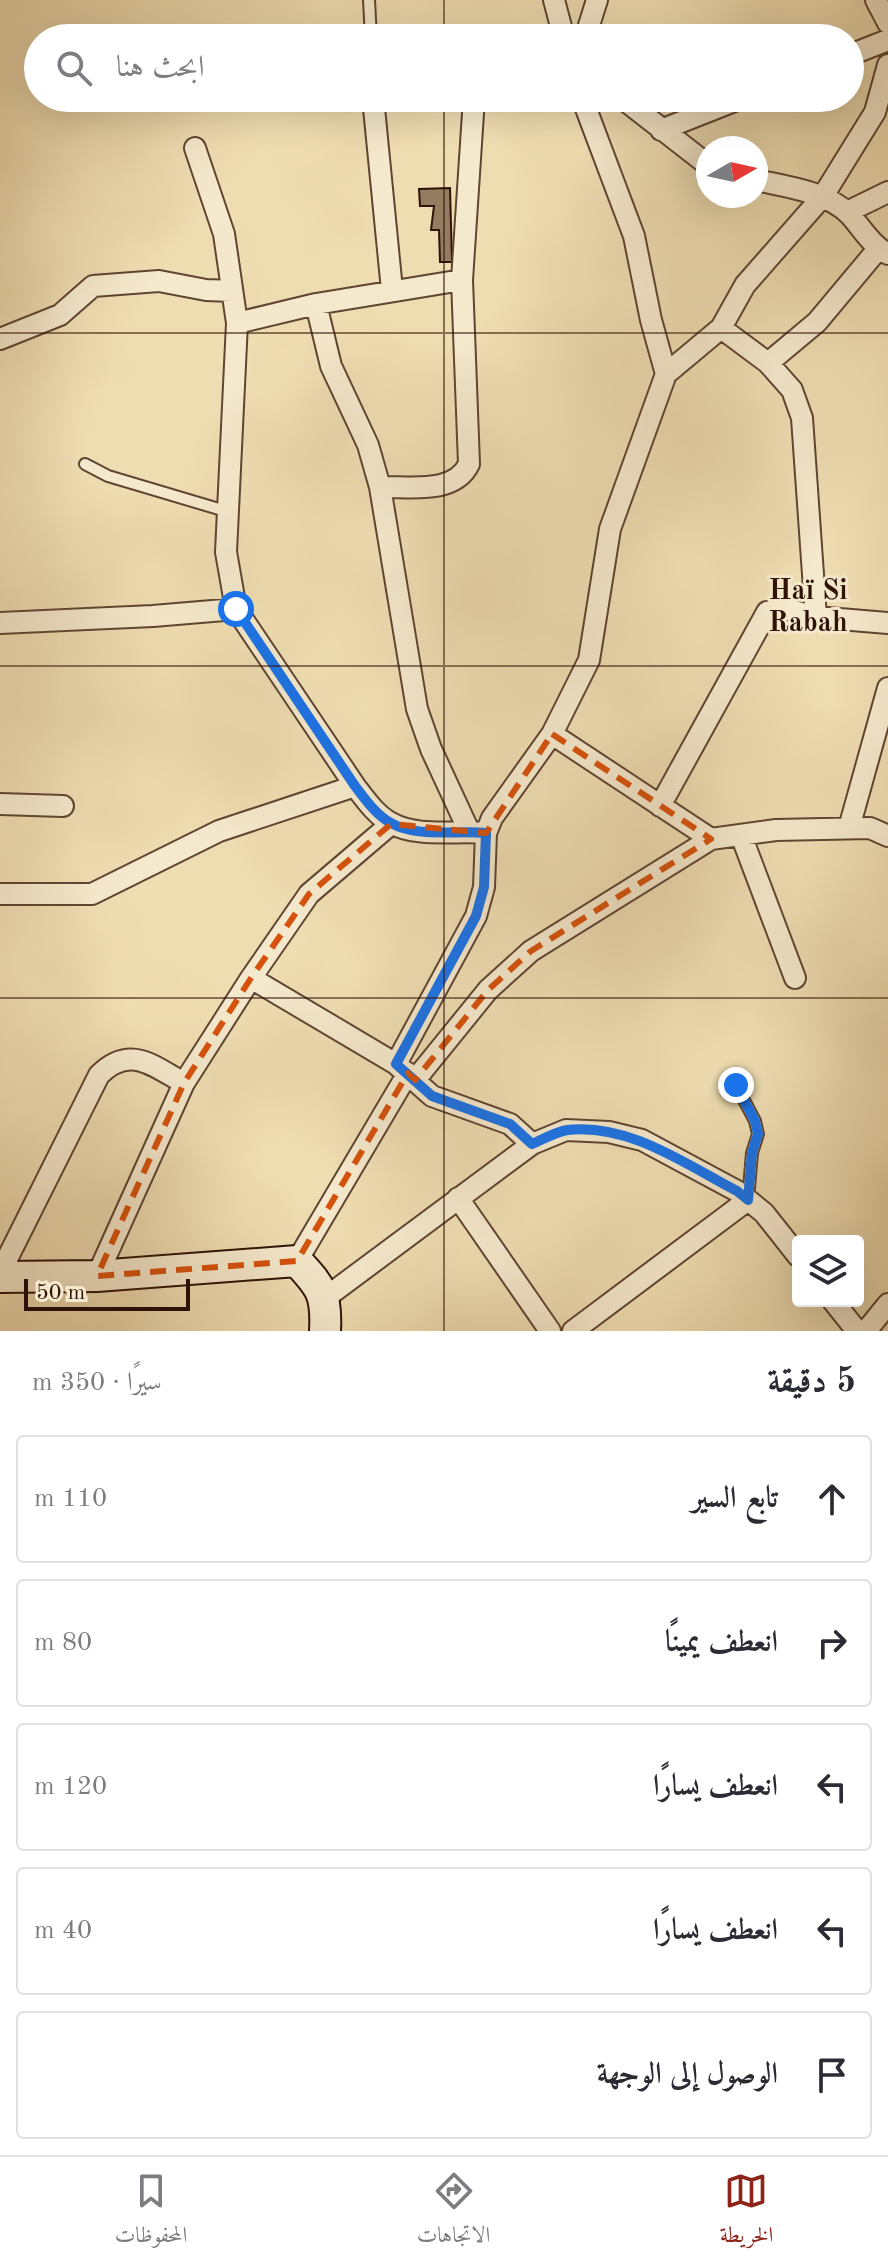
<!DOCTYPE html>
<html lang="ar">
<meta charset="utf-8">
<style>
:root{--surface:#fff;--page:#f2f2f3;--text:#2b2b33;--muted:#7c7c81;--line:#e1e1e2;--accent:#8f2418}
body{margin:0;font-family:"Old Standard TT",Amiri,serif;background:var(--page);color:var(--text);direction:rtl}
.controls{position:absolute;right:24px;bottom:24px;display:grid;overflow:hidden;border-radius:8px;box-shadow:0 8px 32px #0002}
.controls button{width:72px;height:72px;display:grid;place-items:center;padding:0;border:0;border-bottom:2px solid var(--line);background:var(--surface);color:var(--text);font:40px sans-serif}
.compass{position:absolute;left:696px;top:136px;width:72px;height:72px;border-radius:50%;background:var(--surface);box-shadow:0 8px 32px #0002;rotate:81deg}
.scale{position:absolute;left:24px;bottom:20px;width:166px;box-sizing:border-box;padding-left:8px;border:4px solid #2f1207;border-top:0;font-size:22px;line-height:28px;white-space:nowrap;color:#2f1207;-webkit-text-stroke:6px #f5e9cd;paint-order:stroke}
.stop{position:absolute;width:24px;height:24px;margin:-18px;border:6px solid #1a73e8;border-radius:50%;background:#fff}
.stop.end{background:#1a73e8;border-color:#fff;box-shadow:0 2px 8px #0008}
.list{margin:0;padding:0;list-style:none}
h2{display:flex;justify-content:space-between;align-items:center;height:104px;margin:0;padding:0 32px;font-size:34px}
h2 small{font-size:26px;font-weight:400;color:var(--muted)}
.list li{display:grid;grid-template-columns:52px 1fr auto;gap:24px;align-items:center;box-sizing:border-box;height:128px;margin:0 16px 16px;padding:0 16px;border:2px solid var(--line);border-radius:8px}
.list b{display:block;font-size:30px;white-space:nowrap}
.list em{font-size:26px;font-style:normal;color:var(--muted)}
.icon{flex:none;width:44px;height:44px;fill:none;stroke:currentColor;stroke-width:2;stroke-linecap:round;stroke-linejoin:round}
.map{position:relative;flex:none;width:888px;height:1331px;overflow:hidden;direction:ltr}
.search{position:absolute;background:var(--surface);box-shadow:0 8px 32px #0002;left:24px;right:24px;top:24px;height:88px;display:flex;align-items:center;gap:20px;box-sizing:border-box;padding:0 28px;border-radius:44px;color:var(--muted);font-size:30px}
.sheet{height:824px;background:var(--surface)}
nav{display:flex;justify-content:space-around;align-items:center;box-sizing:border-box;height:112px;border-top:2px solid var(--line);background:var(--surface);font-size:22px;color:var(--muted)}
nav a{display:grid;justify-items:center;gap:4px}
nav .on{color:var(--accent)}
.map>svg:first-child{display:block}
.building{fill:#937c60;stroke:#2f1207;stroke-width:2}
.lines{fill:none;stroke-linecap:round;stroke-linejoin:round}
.lane-casing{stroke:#5f4532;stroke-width:14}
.street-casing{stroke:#5f4532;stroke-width:24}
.secondary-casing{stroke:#2f1207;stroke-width:34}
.lane{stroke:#f5e9cd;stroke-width:10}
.street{stroke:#f5e9cd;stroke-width:20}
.secondary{stroke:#f5e9cd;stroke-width:30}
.route{stroke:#1a73e8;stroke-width:10}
.marked{fill:none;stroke:#d6520c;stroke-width:6;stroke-dasharray:16 10;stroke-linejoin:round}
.grid{fill:none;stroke:#2f1207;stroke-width:2;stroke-opacity:0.55}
.labels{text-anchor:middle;stroke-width:6;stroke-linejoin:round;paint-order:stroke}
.quarter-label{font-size:28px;font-weight:bold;fill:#2f1207;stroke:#f5e9cd}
</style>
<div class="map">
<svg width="888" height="1331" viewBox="0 0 888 1331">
<rect width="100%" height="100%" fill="#efddb2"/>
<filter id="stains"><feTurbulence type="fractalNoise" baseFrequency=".0025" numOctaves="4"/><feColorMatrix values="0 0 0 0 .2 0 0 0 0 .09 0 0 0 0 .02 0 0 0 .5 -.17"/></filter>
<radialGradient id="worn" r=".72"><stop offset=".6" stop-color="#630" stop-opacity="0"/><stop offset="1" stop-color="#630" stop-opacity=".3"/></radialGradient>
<path class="building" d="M450 188 452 262H440L439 230H431L434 206H420L419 189Z"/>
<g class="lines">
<defs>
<path id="lane" d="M369 0 371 38
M85 464 108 476 229 512
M736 1085 755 1121 758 1134 752 1153 748 1200"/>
<path id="street" d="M554 0 564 38
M876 0 888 23
M585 38 597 0
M850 55 888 40
M373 98 392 290
M582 98 634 236 651 320 666 374
M622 98 708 165
M661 130 742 98
M195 148 224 234 237 323 226 552 236 609 355 786C365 799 376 815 391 823 417 838 457 830 486 833
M756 180C787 187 825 191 849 214 862 228 871 245 888 254
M847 212 888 192
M316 304 331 366 368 445 380 487 417 709 431 749 469 831
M237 323 316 304 462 280
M721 328 768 363 792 390 802 418 816 617
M0 339 60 315 93 286 159 281 206 290 232 291
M768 363 817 322 878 249
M380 487C410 486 454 495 469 464L462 280 474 98
M0 623 153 616 236 609
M552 734 711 839 776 830 870 828 888 836
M0 804 63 806
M660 806 767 612 786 609 816 617 888 623
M849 828 888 688
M741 835 795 978
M0 894H92L219 831 355 786
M251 978 396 1064 432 1096 510 1124 532 1144
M396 1064 476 916 484 887 486 833 492 818 552 734 589 660 610 529 666 374 721 328 745 285 823 196 875 112 888 65
M415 1080 488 990 531 951 711 839
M458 1198 550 1331
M297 1261 408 1073
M0 1273 99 1075C130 1044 153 1066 184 1083
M97 1276 184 1083 251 978 309 894 391 824
M325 1298 532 1144 566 1130 609 1132 642 1140 737 1191 764 1213 798 1256
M833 1301 857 1331
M573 1331 748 1200
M866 1331 888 1304"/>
<path id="secondary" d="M0 1277 97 1276 297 1261C321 1287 327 1294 325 1331"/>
</defs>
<use href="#lane" class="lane-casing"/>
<use href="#street" class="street-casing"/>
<use href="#secondary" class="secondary-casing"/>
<use href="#lane" class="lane"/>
<use href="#street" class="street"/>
<use href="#secondary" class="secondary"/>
</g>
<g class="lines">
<path class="route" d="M236 609 355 786C365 799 376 815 391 823 417 838 457 830 486 833L484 887 476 916 396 1064 432 1096 510 1124 532 1144C543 1139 556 1132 567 1130 629 1123 685 1164 737 1191L748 1200 752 1153 758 1134 755 1121 736 1085"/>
</g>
<path class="marked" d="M552 734 711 839 531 951 488 990 415 1080 408 1073 297 1261 97 1276 184 1083 251 978 309 894 391 824 486 833Z"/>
<path class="grid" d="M444 0V38M444 98V1331M0 333H888M0 666H888M0 998H888"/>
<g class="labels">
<g class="quarter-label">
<text x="808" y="599">Haï Si<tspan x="808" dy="32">Rabah</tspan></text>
</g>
</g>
<rect width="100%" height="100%" filter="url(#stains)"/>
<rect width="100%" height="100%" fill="url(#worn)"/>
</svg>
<div class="controls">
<button><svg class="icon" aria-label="layers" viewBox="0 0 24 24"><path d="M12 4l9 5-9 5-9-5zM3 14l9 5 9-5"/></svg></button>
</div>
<svg class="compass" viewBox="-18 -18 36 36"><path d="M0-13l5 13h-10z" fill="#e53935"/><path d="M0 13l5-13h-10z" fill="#7c7c81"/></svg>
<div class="scale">50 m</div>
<div class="stop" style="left:236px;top:609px"></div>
<div class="stop end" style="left:736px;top:1085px"></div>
<div class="search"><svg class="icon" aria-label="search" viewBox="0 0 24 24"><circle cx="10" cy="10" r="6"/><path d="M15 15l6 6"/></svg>ابحث هنا</div>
</div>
<section class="sheet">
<h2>5 دقيقة<small>سيرًا · 350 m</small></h2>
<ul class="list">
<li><svg class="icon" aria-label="ahead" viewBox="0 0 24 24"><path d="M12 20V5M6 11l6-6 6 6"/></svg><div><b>تابع السير</b></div><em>110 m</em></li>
<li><svg class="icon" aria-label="right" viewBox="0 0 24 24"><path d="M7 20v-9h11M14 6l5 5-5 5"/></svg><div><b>انعطف يمينًا</b></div><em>80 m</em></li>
<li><svg class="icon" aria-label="left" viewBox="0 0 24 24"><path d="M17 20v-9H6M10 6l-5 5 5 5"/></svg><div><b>انعطف يسارًا</b></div><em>120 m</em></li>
<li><svg class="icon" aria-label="left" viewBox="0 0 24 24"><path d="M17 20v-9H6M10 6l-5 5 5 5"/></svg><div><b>انعطف يسارًا</b></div><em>40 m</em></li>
<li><svg class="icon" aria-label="arrive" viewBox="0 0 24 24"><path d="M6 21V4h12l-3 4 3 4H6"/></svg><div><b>الوصول إلى الوجهة</b></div></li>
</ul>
</section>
<nav>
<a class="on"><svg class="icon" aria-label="map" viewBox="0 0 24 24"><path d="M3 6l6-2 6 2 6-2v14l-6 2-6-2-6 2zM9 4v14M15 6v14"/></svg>الخريطة</a>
<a><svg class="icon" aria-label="directions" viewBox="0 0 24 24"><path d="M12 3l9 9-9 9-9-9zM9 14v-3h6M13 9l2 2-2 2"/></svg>الاتجاهات</a>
<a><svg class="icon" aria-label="saved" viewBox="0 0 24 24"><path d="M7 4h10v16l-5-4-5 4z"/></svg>المحفوظات</a>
</nav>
